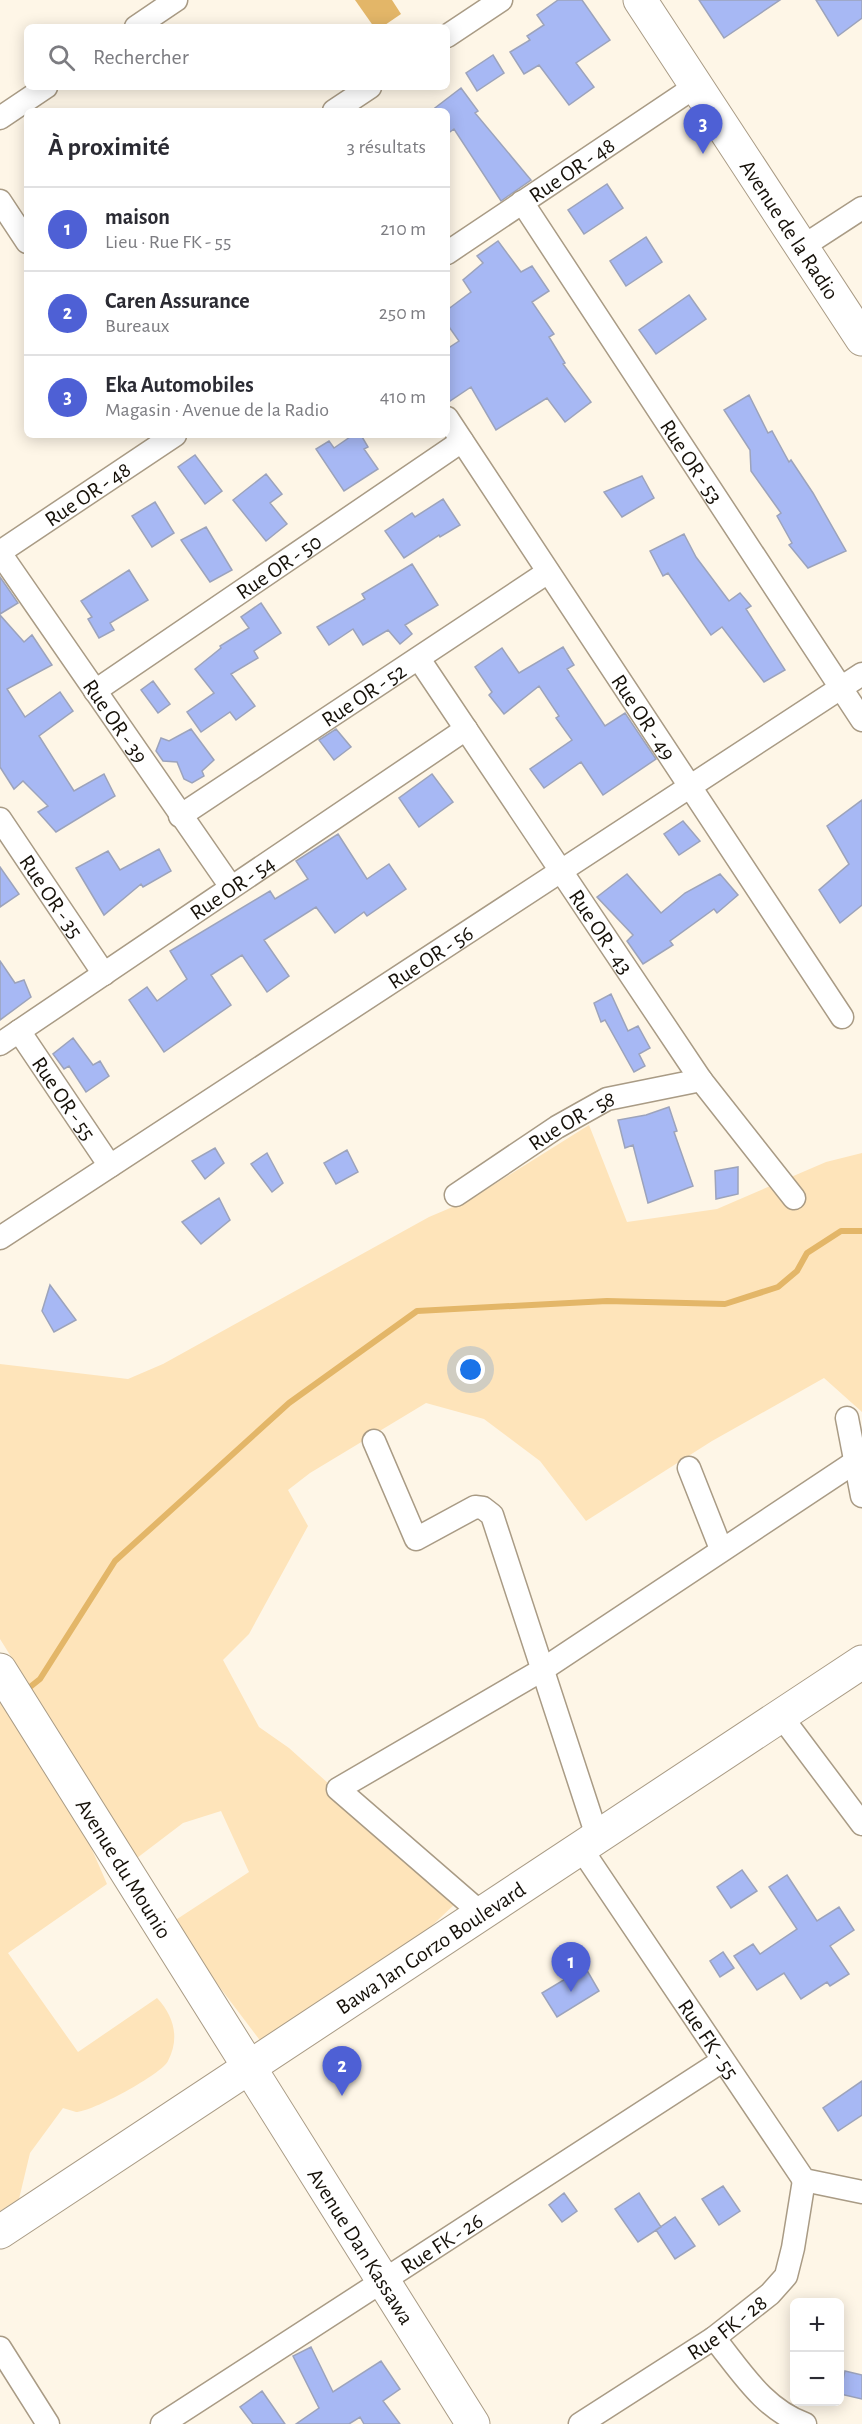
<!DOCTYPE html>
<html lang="fr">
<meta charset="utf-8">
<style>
:root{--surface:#fff;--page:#f2f2f3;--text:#2b2b33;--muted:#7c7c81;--line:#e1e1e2;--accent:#4e60d5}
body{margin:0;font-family:"Alegreya Sans",sans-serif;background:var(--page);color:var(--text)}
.controls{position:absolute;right:18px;bottom:18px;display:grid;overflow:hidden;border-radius:9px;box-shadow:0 3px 15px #0003}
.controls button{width:54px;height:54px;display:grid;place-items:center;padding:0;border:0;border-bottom:2px solid var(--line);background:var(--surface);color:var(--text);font:30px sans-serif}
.you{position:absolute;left:471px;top:1370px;width:21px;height:21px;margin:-15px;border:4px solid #fff;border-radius:50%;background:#1a73e8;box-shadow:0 0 0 9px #1a73e833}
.badge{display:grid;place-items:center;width:39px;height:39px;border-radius:50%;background:var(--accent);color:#fff;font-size:20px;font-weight:700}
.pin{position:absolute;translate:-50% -50px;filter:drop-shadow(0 2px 3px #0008)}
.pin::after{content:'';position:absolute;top:32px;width:21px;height:18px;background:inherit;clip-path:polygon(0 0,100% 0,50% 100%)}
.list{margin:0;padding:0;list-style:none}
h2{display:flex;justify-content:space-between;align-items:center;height:78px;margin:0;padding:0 24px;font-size:26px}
h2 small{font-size:20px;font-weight:400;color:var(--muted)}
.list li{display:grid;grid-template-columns:39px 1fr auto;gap:18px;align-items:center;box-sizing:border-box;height:84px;padding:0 24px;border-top:2px solid var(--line)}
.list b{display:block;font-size:22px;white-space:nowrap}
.list p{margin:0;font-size:20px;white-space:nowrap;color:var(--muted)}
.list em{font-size:20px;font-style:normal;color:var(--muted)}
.icon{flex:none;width:33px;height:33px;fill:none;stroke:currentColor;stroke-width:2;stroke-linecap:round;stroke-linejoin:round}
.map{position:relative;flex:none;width:862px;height:2424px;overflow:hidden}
.search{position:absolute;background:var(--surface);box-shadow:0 3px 15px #0003;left:24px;top:24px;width:426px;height:66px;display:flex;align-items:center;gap:15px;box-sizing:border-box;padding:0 21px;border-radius:9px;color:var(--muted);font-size:22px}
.panel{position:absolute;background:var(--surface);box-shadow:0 3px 15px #0003;left:24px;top:108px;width:426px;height:330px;border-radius:9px}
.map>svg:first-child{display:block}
.green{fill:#fee4ba}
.water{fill:#e3b668}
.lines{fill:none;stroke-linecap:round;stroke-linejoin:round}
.stream{stroke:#e3b668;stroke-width:6}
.building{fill:#a7b8f4;stroke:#9ca3bb;stroke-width:1.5}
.street-casing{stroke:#a99b85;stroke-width:25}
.secondary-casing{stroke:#a99b85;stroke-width:35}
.street{stroke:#fff;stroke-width:22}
.secondary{stroke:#fff;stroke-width:33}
.labels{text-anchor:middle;stroke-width:4.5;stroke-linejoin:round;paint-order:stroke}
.street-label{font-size:22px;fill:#161109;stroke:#fff}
</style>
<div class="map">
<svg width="862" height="2424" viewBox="0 0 862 2424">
<rect width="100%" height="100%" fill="#fef6e7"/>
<path class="green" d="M589 1125 627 1222 717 1209 826 1162 862 1153V1412L824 1378 712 1441 586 1521 540 1461 484 1419 426 1403 310 1473 288 1490 308 1526 249 1634 223 1660 259 1727 289 1748 418 1864 456 1903 406 1950 262 2043 171 1923 249 1872 221 1811 183 1823 137 1858 0 1639V1364L128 1379 163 1364 429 1217 469 1200Z
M0 1702 41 1732 107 1884 8 1953 78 2052 157 1998C174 2016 180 2038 168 2061 162 2074 92 2112 76 2112 72 2111 67 2109 63 2108L30 2153 19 2199 0 2211Z"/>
<path class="water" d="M355 0H392L401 14 382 27H374Z"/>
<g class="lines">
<path class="stream" d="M25 1691 40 1679 115 1561 289 1403 417 1311 607 1301 725 1304 778 1287 797 1271 807 1253 841 1231H862"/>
</g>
<path class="building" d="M558 0H582L610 40 576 63 594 87 569 105 539 65 524 74 510 52 530 40 527 36 544 25 537 15Z
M699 0H780L724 38Z
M816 0H862V18L838 36Z
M493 55 504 73 477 91 466 73Z
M461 88 478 111 475 113 531 180 501 201 454 129 447 134V111H431Z
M607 184 623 208 584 234 568 210Z
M646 237 662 262 626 286 610 261Z
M498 241 521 272 532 266 549 291 532 302 554 334 549 337 565 363 563 364 591 402 565 422 547 398 496 430 471 387 447 403V349L459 341 447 324V310L471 292 463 280 483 263 477 256Z
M689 295 706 319 656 354 639 330Z
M749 395 768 433 772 431 789 462 791 460 813 493 846 551 808 568 789 545 792 543 777 516 781 513 751 471 750 450 724 410Z
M353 435H361L368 447 364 449 378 469 344 491 316 449 329 441 334 448Z
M195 455 222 491 205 504 178 467Z
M266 474 282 494 270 503 287 524 266 541 233 500Z
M642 476 654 498 622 517 604 492Z
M443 499 460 525 440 537 439 535 404 558 385 531 412 513 415 517Z
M155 502 174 533 152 547 132 516Z
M206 527 232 570 210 582 181 540Z
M684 534 696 557 729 601 740 593 751 606 746 609 785 670 764 682 722 627 711 635 668 573 663 576 650 551Z
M412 564 438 605 405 625 412 634 400 644 388 630 363 645 353 629 329 645 317 627 365 599 362 594Z
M129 570 148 600 110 623 114 630 99 638 88 619 92 617 81 601Z
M0 577 18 603 0 614Z
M261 603 281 633 254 651 258 658 231 674 255 706 236 720 230 712 201 732 187 712 214 693 195 669 221 648 220 646 249 628 241 617Z
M0 615 24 642 32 635 52 665 7 689 25 717 60 692 73 711 39 736 74 791 104 774 115 796 56 832 38 812 48 806 23 781 14 789 0 767Z
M563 647 574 665 567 669 605 726 625 713 656 759 603 795 581 762 544 788 530 769 572 740 556 718 559 716 539 686 504 714 489 695 492 692 475 667 502 648 519 673Z
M153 681 170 704 158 713 141 690Z
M191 729 214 760 202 771 204 776 192 783 184 779 177 762 163 761 156 751 161 738 169 741Z
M336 729 351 747 334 760 319 740Z
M432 774 453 802 419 827 399 798Z
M862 800V905L840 923 819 890 849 864 827 826Z
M683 821 700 841 679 855 664 834Z
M338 834 367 879 389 864 406 889 367 916 364 912 335 933 316 907 264 940 289 976 267 992 242 955 211 975 231 1005 164 1052 129 1000 147 987 157 1001 187 979 170 951 270 891 275 899 308 879 296 861Z
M159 849 171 871 143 887 141 884 104 915 76 868 108 851 120 870Z
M0 867 19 894 0 907Z
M627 874 661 913 685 893 720 874 738 895 717 913 714 909 670 941 673 945 643 964 627 941 633 935 597 897Z
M0 961 15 983 24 980 31 997 0 1020Z
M611 994 628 1031 638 1026 650 1048 639 1054 645 1066 634 1072 605 1020 601 1022 594 1003Z
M73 1038 93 1065 100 1061 109 1076 86 1092 69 1066 64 1069 53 1054Z
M669 1107 677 1131 674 1132 693 1186 648 1203 633 1145 625 1148 618 1120 646 1115Z
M215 1148 224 1163 205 1179 192 1161Z
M347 1150 358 1172 336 1184 324 1163Z
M267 1153 283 1183 272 1192 251 1164Z
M738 1167V1194L716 1199 715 1171Z
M219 1198 230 1220 201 1244 182 1222Z
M50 1285 76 1320 54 1332 42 1311Z
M742 1870 757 1891 731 1908 717 1887Z
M787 1875 817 1921 839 1907 854 1930 830 1946 849 1974 830 1986 827 1982 801 1999 784 1973 757 1990 734 1956 753 1944 760 1954 797 1929 769 1887Z
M723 1952 734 1968 720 1977 710 1961Z
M585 1967 599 1991 557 2017 542 1993Z
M862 2081V2115L838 2131 823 2108Z
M723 2186 740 2211 719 2225 702 2199Z
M564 2193 577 2211 562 2222 549 2205Z
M639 2193 661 2227 638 2242 615 2209Z
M675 2217 695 2246 675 2259 656 2230Z
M311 2347 333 2392 381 2361 400 2389 383 2401 400 2424H364L360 2417 349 2424H296L319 2408 293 2356Z
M845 2371 862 2375V2399L840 2394Z
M262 2391 285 2424H253L240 2407Z"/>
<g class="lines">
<defs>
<g id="street">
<path d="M136 27 176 0"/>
<path d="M447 36 501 0"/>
<path d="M334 111 370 87"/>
<path d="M0 118 46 87"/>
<path d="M0 201 27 242"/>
<path id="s1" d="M522 202 862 720"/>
<path d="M802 247 862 208"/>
<path id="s2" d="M447 253 696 86"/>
<path id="s3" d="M447 418 842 1017"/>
<path id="s4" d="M0 552 175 435"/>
<path id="s5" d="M0 553 231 887"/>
<path id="s6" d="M419 659 701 1080 794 1198"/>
<path id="s7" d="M95 691 462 441"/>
<path id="s8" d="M180 816 548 572"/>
<path id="s9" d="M0 819 104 974"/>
<path id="s10" d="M19 1031 110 1166"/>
<path id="s11" d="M0 1044 466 729"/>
<path id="s12" d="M456 1195 557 1127 607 1099 701 1080"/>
<path id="s13" d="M0 1238 862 674"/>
<path d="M847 1418 862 1496"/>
<path d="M374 1441 416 1539 475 1507 483 1508 492 1515 597 1836"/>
<path d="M689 1468 721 1549"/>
<path d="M781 1716 862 1824"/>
<path id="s14" d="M580 1847 804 2180 862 2192"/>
<path d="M481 1913 338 1789 542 1670 855 1462"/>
<path d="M714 2338C741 2371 763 2409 805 2424"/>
<path d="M0 2348 48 2424"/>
<path id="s15" d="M162 2424 722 2061"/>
<path id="s16" d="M580 2424 714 2338 770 2294 786 2276 793 2248 804 2180"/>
</g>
<g id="secondary">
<path id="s17" d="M640 0 862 339"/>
<path id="s18" d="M0 1670 473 2424"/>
<path id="s19" d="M0 2232 862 1662"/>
</g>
</defs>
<use href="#street" class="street-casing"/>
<use href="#secondary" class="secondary-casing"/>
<use href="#street" class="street"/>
<use href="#secondary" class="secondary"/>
</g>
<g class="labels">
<g class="street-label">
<text dy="8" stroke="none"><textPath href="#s2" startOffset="150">Rue OR - 48</textPath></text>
<text dy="8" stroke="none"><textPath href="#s17" startOffset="274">Avenue de la Radio</textPath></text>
<text dy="8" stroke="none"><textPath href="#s1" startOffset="310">Rue OR - 53</textPath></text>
<text dy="8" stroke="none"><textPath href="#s4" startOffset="105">Rue OR - 48</textPath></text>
<text dy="8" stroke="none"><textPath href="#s7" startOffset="222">Rue OR - 50</textPath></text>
<text dy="8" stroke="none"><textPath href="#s8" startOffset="220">Rue OR - 52</textPath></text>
<text dy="8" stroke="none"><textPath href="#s3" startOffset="358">Rue OR - 49</textPath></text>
<text dy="8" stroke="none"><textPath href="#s5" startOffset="204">Rue OR - 39</textPath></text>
<text dy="8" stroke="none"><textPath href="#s11" startOffset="280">Rue OR - 54</textPath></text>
<text dy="8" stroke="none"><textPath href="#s9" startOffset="93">Rue OR - 35</textPath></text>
<text dy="8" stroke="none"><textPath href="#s6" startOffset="328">Rue OR - 43</textPath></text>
<text dy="8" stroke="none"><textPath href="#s13" startOffset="514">Rue OR - 56</textPath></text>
<text dy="8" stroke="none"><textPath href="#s10" startOffset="81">Rue OR - 55</textPath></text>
<text dy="8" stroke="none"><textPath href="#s12" startOffset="138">Rue OR - 58</textPath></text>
<text dy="8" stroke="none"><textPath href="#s18" startOffset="234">Avenue du Mounio</textPath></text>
<text dy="8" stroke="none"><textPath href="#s19" startOffset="516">Bawa Jan Gorzo Boulevard</textPath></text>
<text dy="8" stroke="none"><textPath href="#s14" startOffset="231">Rue FK - 55</textPath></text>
<text dy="8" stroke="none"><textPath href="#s15" startOffset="333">Rue FK - 26</textPath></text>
<text dy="8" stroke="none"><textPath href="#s18" startOffset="680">Avenue Dan Kassawa</textPath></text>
<text dy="8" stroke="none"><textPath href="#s16" startOffset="176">Rue FK - 28</textPath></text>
</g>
</g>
</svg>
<div class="controls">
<button>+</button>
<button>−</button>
</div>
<div class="you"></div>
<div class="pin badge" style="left:571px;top:1992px">1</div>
<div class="pin badge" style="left:342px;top:2096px">2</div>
<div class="pin badge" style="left:703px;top:154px">3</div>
<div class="search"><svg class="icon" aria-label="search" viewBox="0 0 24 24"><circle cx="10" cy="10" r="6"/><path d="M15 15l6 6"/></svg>Rechercher</div>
<section class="panel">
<h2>À proximité<small>3 résultats</small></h2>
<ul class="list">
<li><span class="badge">1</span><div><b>maison</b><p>Lieu · Rue FK - 55</p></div><em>210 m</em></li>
<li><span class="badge">2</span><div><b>Caren Assurance</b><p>Bureaux</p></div><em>250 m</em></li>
<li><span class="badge">3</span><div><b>Eka Automobiles</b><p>Magasin · Avenue de la Radio</p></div><em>410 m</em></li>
</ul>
</section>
</div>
